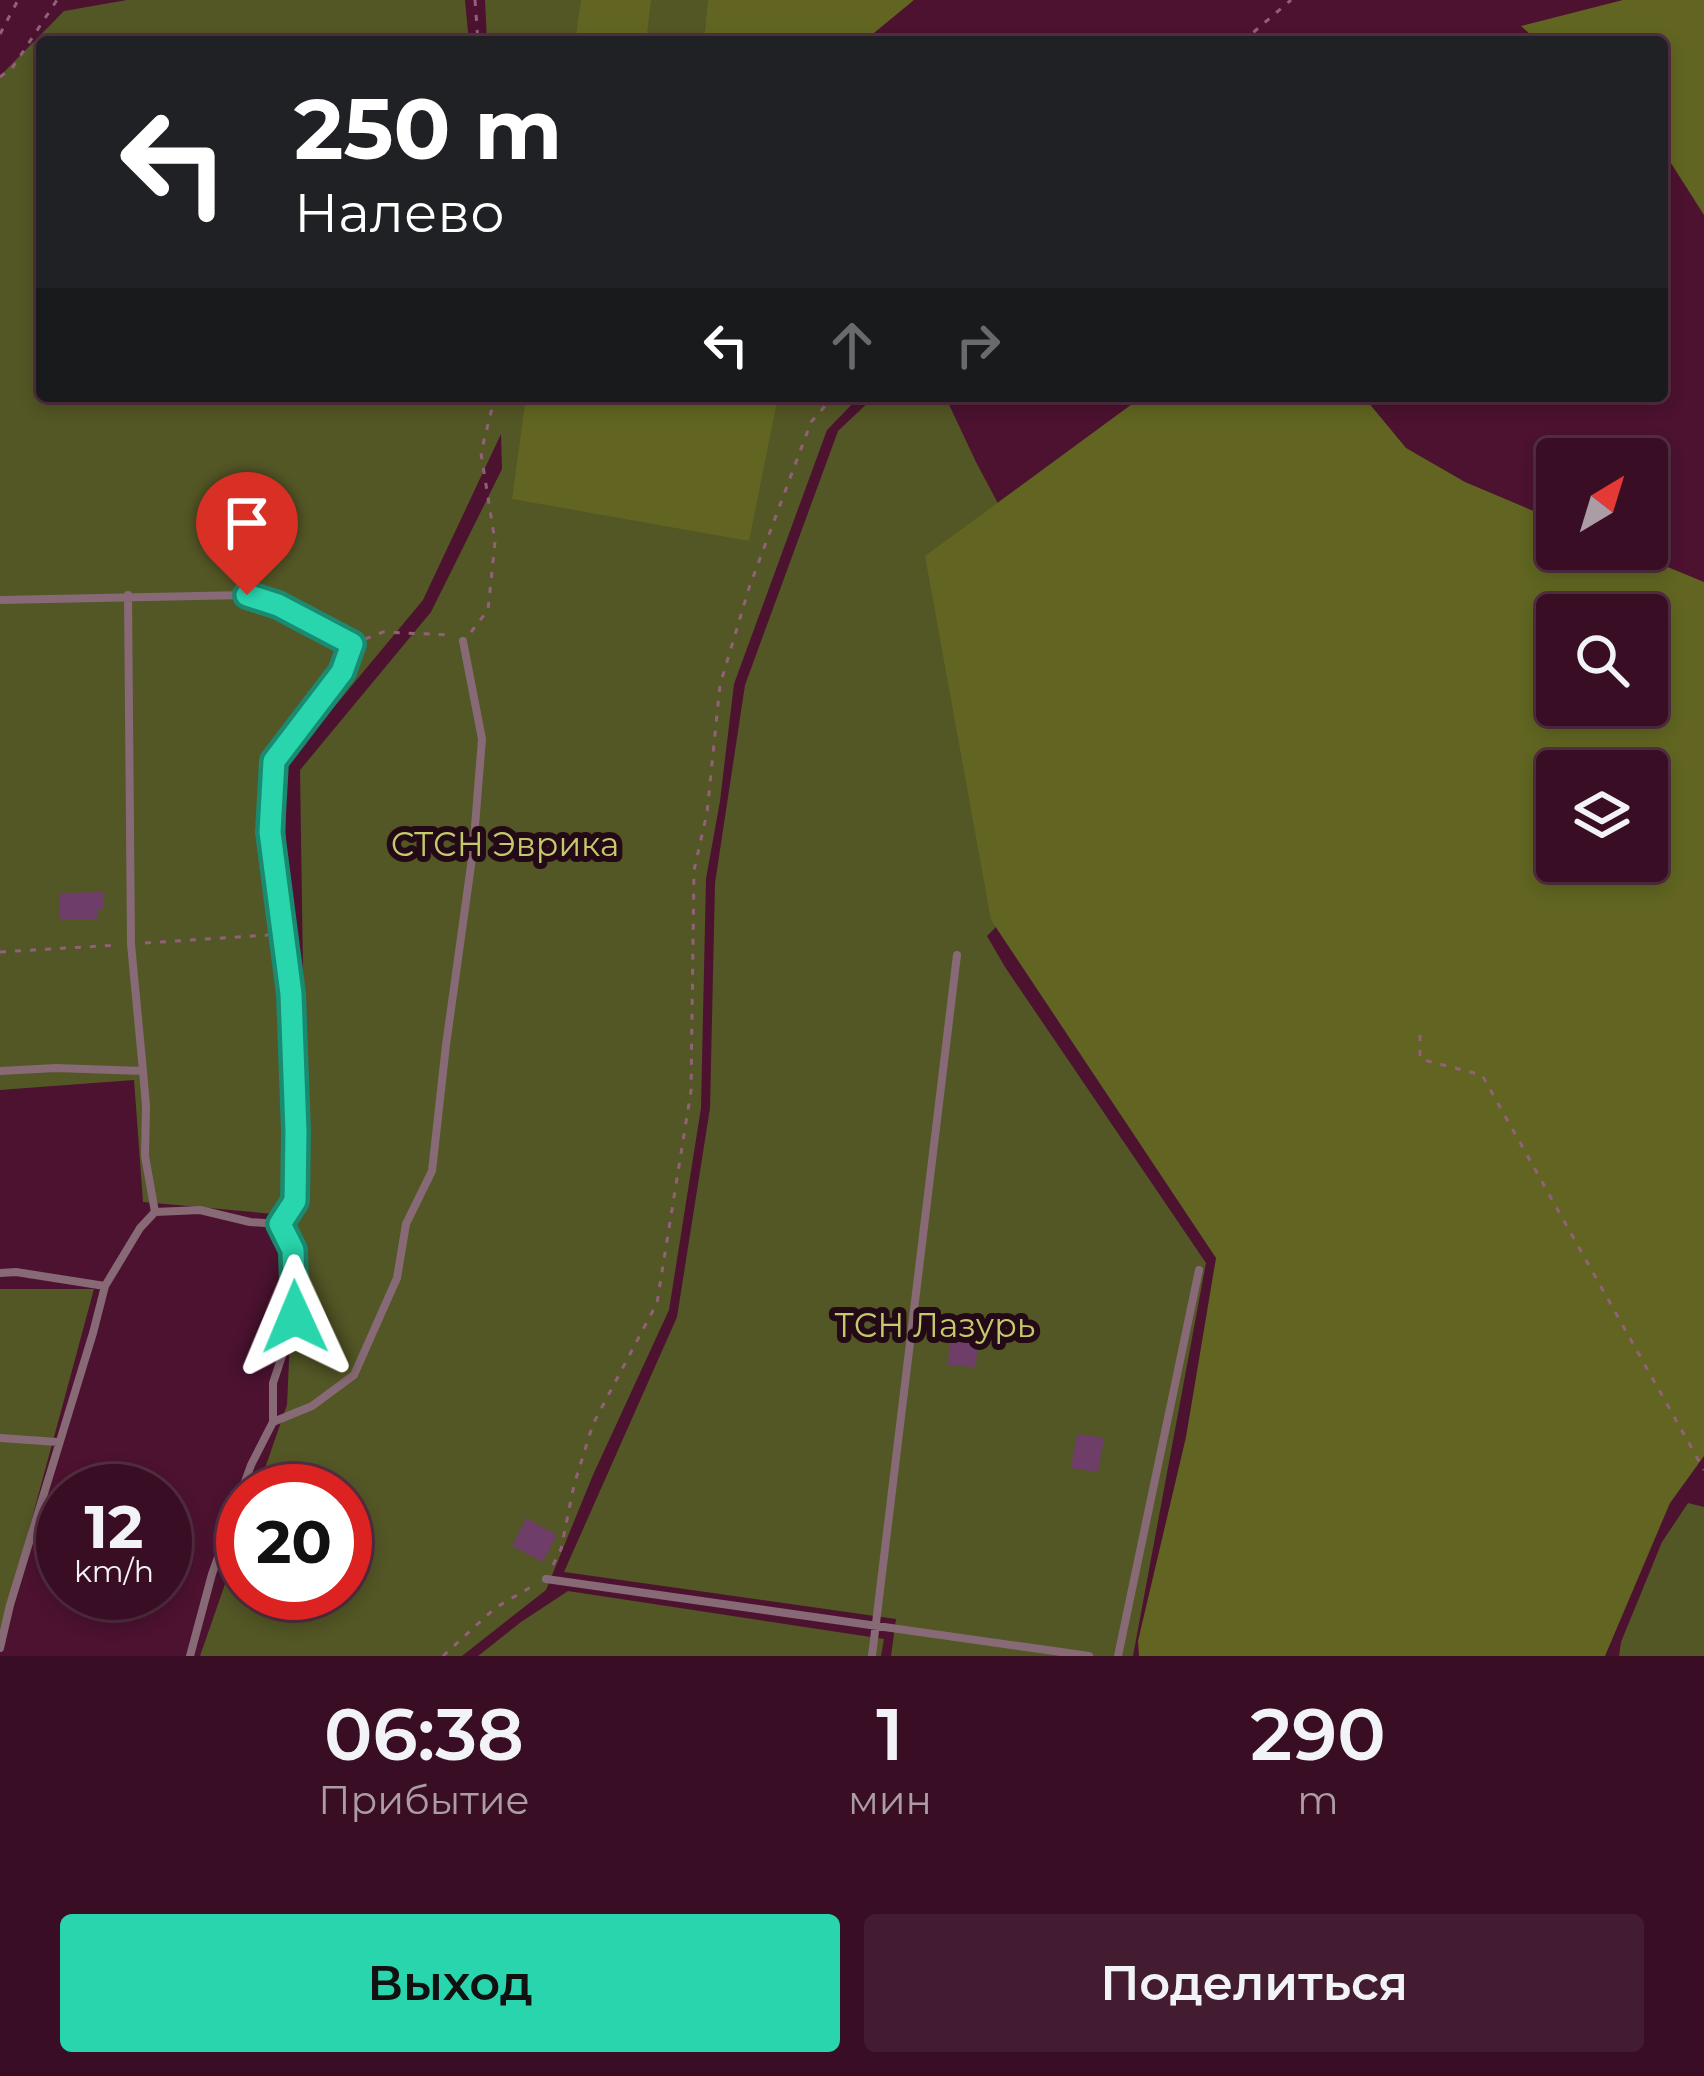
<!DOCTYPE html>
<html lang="ru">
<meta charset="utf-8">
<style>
:root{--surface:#390e24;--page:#441c31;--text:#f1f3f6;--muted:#ab9ca6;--line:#532e41;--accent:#28d5ad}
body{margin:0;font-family:Montserrat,sans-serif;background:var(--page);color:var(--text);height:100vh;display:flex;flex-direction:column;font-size:45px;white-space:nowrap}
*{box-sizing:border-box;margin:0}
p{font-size:39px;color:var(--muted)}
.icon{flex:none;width:66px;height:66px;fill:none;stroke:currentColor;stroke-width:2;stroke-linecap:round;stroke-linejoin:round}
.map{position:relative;height:1656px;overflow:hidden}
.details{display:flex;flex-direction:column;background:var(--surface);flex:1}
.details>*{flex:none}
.top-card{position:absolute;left:36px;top:36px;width:1632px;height:366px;border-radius:12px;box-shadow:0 6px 18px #0003,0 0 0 3px var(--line);background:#202124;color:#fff;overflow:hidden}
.needle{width:78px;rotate:38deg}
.controls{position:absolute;left:1536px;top:438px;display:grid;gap:24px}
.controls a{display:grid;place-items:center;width:132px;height:132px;border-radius:12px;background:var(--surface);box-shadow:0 6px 18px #0003,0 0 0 3px var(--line);font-size:60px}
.speed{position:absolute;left:36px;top:1464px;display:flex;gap:24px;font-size:60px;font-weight:700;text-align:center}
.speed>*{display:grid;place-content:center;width:156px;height:156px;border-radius:50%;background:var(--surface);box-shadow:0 6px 18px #0003,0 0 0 3px var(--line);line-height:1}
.speed small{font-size:30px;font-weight:400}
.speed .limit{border:18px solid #d22;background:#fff;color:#111}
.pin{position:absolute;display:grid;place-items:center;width:102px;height:102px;color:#fff;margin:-123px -51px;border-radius:50% 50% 50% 0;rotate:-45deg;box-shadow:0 0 12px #0007}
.pin .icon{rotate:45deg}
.me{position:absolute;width:132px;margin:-66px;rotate:359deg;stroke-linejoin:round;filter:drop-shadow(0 0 9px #0008)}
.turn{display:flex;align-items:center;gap:42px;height:252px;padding:0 60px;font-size:54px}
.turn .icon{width:156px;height:156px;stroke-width:2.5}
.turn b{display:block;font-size:84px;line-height:102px}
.lanes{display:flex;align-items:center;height:114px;padding:0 60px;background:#0003;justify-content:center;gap:60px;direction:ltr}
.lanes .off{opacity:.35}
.eta{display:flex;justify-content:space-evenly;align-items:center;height:204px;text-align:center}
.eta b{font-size:72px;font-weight:600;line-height:84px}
.cta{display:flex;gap:24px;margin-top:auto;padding:24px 60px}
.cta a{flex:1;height:138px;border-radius:12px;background:var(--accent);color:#111;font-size:48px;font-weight:600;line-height:138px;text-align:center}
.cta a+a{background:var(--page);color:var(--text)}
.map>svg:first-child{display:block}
</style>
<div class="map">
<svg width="1704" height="1656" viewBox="0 0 1704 1656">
<rect width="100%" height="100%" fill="#4c1230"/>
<!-- green -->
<path fill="#535625" d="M127 0H465L469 42H42V396H860L827 430 734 684 720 801 706 879 701 1108 669 1310 593 1475 546 1590 462 1656H200L243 1532V1593H345V1491H257L287 1405 295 1226 306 1171 300 770 431 612 502 469 501 434 423 600 286 765 284 1201 274 1214 143 1202 134 1080 0 1090V76L64 11Z
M485 0H800L817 42H487Z
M875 396H945L976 462 1144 778 987 936 1005 967 1206 1263 1133 1656H891L896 1619 564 1572 677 1317 710 1108 715 883 745 685 838 431Z
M0 1289H94L0 1637Z
M1688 1503 1704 1507V1656H1619L1621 1642 1662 1542Z
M568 1591 884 1639 881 1656H478L521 1622Z"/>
<!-- forest -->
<path fill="#616521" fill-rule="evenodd" d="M581 0H651L646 42H575Z
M708 0H914L863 42H704Z
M1623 0H1704V215L1662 149V42H1539L1521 26Z
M526 396H778L749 541 512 499Z
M1143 396H1363L1406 448 1465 482 1557 521V549H1624L1704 582V1456L1670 1503 1605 1656H1139L1138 1641 1186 1437 1216 1258 991 920 925 556ZM1647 615V705H1557V615ZM1647 771V861H1557V771Z"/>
<!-- building -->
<path fill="#6f3e68" d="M104 892V910H97L98 919 60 920V893Z
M950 1331 978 1333 976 1367 948 1365Z
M1077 1434 1104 1438 1098 1472 1071 1468Z
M526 1518 557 1535 543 1562 512 1546Z"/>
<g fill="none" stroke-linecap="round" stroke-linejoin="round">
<!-- path -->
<path stroke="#926179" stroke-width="3" stroke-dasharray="6 9" stroke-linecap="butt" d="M475 0 478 42
M0 34 18 0
M1242 42 1291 0
M0 77 13 67 57 0H60
M471 632 488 610 495 542 481 453 495 396
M365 639 383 632 449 635
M145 943 268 935
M0 952 118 945
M1420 1035V1059L1482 1075 1704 1470
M553 1565 561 1549 574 1485 593 1424 657 1303 691 1091 694 870 707 813 720 685 749 588 811 422 834 396
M443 1656 495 1608 536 1584"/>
<!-- service -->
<path stroke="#876a75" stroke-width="8" d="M128 595 131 944 143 1071
M0 600 247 595 278 605 352 644 342 672 274 761 270 832 291 994 295 1201 280 1224 250 1222 200 1210 155 1212 140 1228 105 1286 93 1333 10 1605 0 1648
M0 1071 56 1068 143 1071 146 1106 145 1156 155 1212
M0 1273 16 1272 105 1286
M273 1422 312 1406 354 1375 397 1278 406 1224 432 1171 446 1045 473 851 482 739 463 641
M0 1438 58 1442
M546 1579 1089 1656
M190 1656 212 1574 251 1465 273 1422V1383L295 1317 294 1250 280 1224
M872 1656 957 955
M1118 1656 1199 1270"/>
</g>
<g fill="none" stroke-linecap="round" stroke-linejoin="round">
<defs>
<path id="route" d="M247 595 278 605 352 644 342 672 274 761 270 832 291 994 296 1132 295 1201 280 1224 293 1250 295 1317"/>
</defs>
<!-- route casing -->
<use href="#route" stroke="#1a8a70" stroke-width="30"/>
<!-- route -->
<use href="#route" stroke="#28d5ad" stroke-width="21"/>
</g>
<g text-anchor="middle" stroke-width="12" stroke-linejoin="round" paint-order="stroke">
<!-- park labels -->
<g font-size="33" fill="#c4ca6b" stroke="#230a16">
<text x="505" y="856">СТСН Эврика</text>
<text x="935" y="1337">ТСН Лазурь</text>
</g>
</g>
</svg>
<div class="controls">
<a><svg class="needle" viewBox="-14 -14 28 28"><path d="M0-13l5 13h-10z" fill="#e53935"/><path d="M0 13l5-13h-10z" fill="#ab9ca6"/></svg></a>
<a><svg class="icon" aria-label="search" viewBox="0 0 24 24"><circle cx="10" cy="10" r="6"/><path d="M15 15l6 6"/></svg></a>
<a><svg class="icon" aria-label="layers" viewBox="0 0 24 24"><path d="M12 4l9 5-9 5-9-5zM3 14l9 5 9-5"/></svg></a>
</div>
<div class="speed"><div>12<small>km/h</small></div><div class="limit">20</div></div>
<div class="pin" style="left:247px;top:595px;background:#d93025"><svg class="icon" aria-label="arrive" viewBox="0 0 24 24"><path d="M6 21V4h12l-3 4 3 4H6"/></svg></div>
<svg class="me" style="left:295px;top:1317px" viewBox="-20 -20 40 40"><path d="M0-17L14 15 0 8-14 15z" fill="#28d5ad" stroke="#fff" stroke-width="4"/></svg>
<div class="top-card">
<div class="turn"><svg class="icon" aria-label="left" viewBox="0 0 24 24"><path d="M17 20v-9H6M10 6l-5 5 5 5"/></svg><div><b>250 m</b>Налево</div></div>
<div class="lanes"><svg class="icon" aria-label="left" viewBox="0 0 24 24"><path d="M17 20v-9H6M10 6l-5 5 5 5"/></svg><svg class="icon off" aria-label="ahead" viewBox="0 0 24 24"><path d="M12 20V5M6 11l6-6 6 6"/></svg><svg class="icon off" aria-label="right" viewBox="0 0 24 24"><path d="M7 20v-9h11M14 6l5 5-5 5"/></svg></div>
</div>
</div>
<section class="details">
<div class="eta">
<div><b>06:38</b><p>Прибытие</p></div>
<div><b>1</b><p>мин</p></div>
<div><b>290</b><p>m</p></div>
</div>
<div class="cta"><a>Выход</a><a>Поделиться</a></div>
</section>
